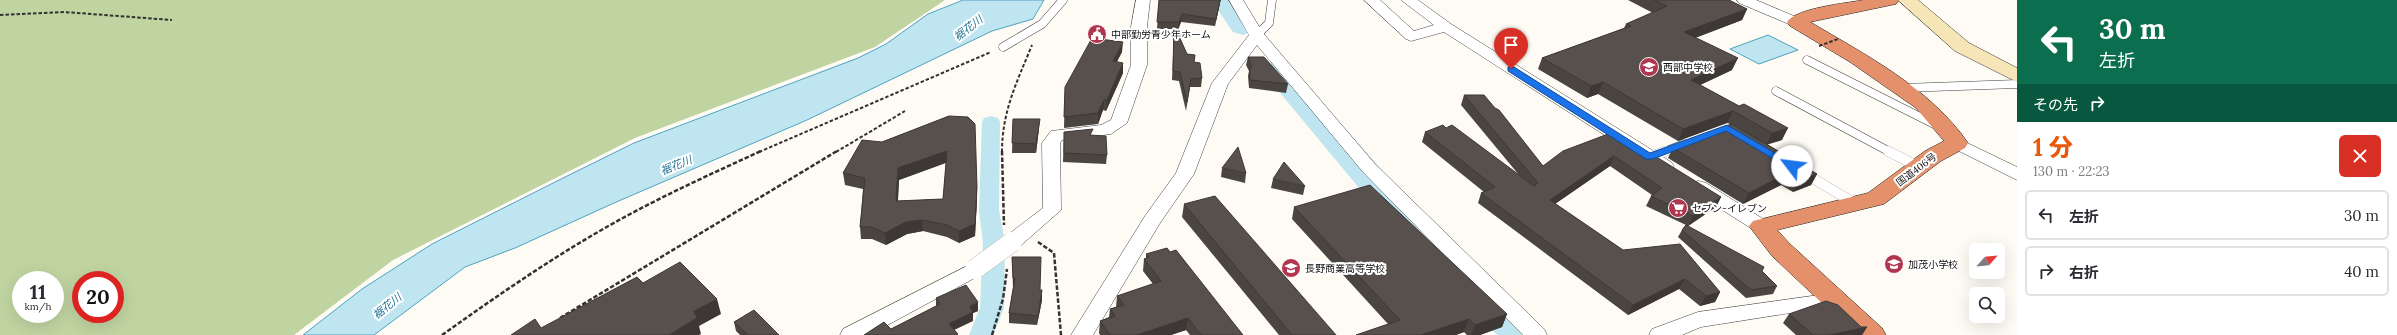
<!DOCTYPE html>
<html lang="ja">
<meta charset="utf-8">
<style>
:root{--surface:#fff;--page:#f7f7f7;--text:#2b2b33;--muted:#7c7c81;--line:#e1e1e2;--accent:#ea580c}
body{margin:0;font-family:Lora,"Noto Sans JP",serif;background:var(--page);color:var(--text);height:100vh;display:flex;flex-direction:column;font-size:15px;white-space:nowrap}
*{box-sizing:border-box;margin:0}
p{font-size:13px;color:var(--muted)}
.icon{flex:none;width:22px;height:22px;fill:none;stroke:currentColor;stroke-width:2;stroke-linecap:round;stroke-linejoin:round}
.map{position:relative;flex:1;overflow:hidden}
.details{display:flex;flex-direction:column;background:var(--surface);width:380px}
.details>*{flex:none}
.banner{background:#0b6e4f;color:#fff;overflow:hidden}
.needle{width:26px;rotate:63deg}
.controls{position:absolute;left:1969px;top:243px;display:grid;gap:8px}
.controls a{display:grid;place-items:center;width:36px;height:36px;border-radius:6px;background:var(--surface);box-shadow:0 4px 16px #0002;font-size:20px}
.speed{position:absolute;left:12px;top:271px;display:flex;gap:8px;font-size:20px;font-weight:700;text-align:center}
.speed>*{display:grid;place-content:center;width:52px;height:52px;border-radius:50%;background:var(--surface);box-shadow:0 4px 16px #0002;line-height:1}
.speed small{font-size:10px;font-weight:400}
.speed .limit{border:6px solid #d22;background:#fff;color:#111}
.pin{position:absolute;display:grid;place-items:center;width:34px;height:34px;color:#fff;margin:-41px -17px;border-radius:50% 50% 50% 0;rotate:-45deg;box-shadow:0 0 4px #0007}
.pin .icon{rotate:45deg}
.me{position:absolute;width:44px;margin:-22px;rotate:300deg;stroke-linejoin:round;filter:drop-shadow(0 0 3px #0008)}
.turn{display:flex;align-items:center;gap:14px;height:84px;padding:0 16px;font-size:18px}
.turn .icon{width:52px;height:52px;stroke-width:2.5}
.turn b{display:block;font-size:28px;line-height:34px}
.then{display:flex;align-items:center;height:38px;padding:0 16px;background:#0003;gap:8px;font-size:15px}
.round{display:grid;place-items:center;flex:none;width:42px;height:42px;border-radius:6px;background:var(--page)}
.overview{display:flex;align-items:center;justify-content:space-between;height:68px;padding:0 16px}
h1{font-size:24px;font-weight:800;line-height:30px;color:var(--accent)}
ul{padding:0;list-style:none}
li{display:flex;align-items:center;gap:12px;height:50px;margin:0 8px 6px;padding:0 8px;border:2px solid var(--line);border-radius:6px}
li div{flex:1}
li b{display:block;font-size:15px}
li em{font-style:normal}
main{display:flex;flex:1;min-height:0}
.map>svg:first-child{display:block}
</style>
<main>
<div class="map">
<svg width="2017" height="335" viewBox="0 0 2017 335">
<rect width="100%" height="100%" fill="#fefaf4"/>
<!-- forest -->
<path fill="#c0d4a1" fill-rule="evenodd" d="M0 0H945L875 47 635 138 393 260 294 335H0ZM21 280H55V314H21ZM81 280H115V314H81Z"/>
<!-- water -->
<path fill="#bee5f0" stroke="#4da3bf" d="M963 0H1044L1033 19 992 31 807 120 614 203 515 248 465 267 374 335H303L362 289 432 244 563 178 634 143 858 58 886 44 928 14Z
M1768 35 1798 50 1759 64 1730 49Z"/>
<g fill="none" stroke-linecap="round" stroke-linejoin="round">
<!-- canal -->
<path fill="#bee5f0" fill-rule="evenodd" d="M991 116 998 118 1000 122 999 210 1005 243 1004 308 993 335H969L980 308 983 243 979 210 982 122 984 118Z"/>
<!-- river -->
<path fill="#bee5f0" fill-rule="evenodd" d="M1211 0H1239L1257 26 1253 32 1243 35 1233 32Z
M1277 61 1288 64 1405 196 1535 324 1541 335H1497L1379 212 1266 76 1262 70 1266 64Z"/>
<defs>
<path id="lane-far1" d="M1257 35 1269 23 1272 0
M1003 47 1042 24 1063 0
M1807 60 1936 125
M1903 88 2017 84
M1776 91 1890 152
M1664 152 1684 144"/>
<path id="lane" d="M1888 151 1919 167
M1650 157 1666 151
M1804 173 1856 204"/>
<path id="street" d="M1136 0H1150L1147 27V65L1127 123 1111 134 1062 140 1060 143 1061 210 1019 247 1012 249 1005 247 1002 242 1005 237 1043 208 1042 143 1051 131 1101 125 1111 120 1131 65V27Z
M1229 0H1243L1263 33 1375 164 1544 329 1547 335H1523L1363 172 1257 45 1228 84 1194 174 1160 223 1093 335H1071L1145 216 1176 173 1212 83 1249 35Z
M1364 0H1380L1414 31 1434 25 1401 0H1418L1451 24 1671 162 1674 166 1671 170H1659L1444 32 1411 41 1406 39Z
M1737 0H1756L1801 19 1803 22 1801 25H1791L1739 3Z
M1957 138 2017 167V180L1951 147 1948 143 1951 139Z
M1699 181 1706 183 1768 222 1771 226 1768 230 1761 232 1754 230 1692 191 1690 187 1692 183Z
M975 262 982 264 985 269 982 274 869 335H840L843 329Z
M1834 293 1841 295 1844 300 1841 305 1701 327 1682 335H1649L1652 329 1698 312Z"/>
<path id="secondary" d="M1898 0H1918L1969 43 2017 68V82L1955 51Z"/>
<path id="highway" d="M1864 0H1899L1896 4 1810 22C1866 55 1930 88 1968 143L1965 148 1941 161 1884 204 1777 230 1790 244 1882 328 1886 335H1856L1772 256 1749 226 1753 221 1868 193 1925 151 1944 141 1916 108 1850 62 1790 26 1787 22C1796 8 1847 3 1864 0Z"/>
</defs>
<!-- lane-far1 casing -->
<use href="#lane-far1" stroke="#434343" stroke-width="9"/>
<!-- lane casing -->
<use href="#lane" stroke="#434343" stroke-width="10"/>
<!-- street casing -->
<use href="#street" stroke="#434343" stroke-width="1"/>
<!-- secondary casing -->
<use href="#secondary" stroke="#323232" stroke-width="1"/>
<!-- highway casing -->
<use href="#highway" stroke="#212121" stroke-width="1"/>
<!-- path-far1 -->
<path stroke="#323232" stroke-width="2" stroke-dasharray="3.5 2" stroke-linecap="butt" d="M0 15 64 12 172 20
M759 152 991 52
M836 152 905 111
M1002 152C1002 111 1017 82 1032 45"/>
<!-- path -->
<path stroke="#323232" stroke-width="2.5" stroke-dasharray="4.5 2" stroke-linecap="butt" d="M1002 151 1004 225
M1038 242 1054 253 1061 335
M560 318 837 151
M442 335C497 296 553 257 612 224 660 197 711 174 761 151
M992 335 1003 299 1007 269"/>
<!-- lane-far1 -->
<use href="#lane-far1" stroke="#fff" stroke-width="8"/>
<!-- lane -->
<use href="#lane" stroke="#fff" stroke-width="10"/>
<!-- street -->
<use href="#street" fill="#fff" fill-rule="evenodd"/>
<!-- secondary -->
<use href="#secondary" fill="#f6e5b6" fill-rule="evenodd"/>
<!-- highway -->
<use href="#highway" fill="#e4906b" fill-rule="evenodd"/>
<defs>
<path id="street-bridge" d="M975 269 1012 242"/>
</defs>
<!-- street-bridge casing -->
<use href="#street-bridge" stroke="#434343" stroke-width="20" stroke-linecap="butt"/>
<!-- path-bridge -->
<path stroke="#323232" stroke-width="2" stroke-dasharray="3.5 2" stroke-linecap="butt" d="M1819 46 1838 39"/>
<!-- street-bridge -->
<use href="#street-bridge" stroke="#fff" stroke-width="20"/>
</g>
<!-- wall -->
<path fill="#4b4542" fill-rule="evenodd" d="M1159 0 1220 3 1215 26 1181 22 1178 30H1176L1187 54 1195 55 1194 62 1202 78 1201 87H1190L1186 111 1179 81 1172 80 1174 29H1157Z
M1628 0H1729L1747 9 1742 20 1695 38 1732 70 1700 85 1739 106 1782 140 1767 144 1817 174 1811 185 1793 192 1781 185 1743 204 1668 158 1673 148 1730 124 1727 123 1678 141 1598 94 1587 98 1538 69 1542 58 1624 28 1626 24 1653 13Z
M1122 52 1117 61 1123 73 1106 111 1103 110 1098 124 1064 128 1065 87Z
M1248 57 1288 84 1286 93 1249 88 1248 76 1249 71 1246 65Z
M1464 95 1543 166 1608 134 1721 197 1716 207 1688 226 1762 271 1777 286 1773 294 1746 298 1678 237 1682 230 1686 225 1646 206 1651 196 1652 195 1610 166 1555 204 1623 250 1720 292 1715 302 1700 306 1679 289 1628 315 1478 203 1481 193 1484 192 1422 142 1425 132 1519 175 1461 105Z
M949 116 977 199 975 236 959 243 947 237 923 231 907 234 886 245 872 239H861L860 227 863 189 845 185 843 173 882 142ZM946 163 943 199 898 201 899 180Z
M1013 119 1039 128 1036 153H1012Z
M1064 132 1092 135 1107 155 1106 164 1063 162Z
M1222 168 1246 173 1245 183 1221 177Z
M1273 179 1305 186 1303 195 1271 188Z
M1184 204 1336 335H1279L1182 217Z
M1294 207 1507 314 1502 327 1480 335H1467L1464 332 1456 335H1356L1388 324 1292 219Z
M1146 254 1243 335H1190L1186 330 1171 335H1100L1099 333 1100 321 1109 317 1110 309 1116 307 1117 296 1153 284 1143 271 1144 259 1146 258Z
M1012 257 1040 290H1042V300L1037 325 1009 323V313L1013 288Z
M936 298 978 311 973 313V321L864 335 891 329 936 306Z
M1789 314 1861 327H1867L1862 335H1796L1783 323Z
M734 322 779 335H740L736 331Z"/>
<!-- shaded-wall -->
<path fill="#3d3836" d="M1220 0H1221L1220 3 1215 26 1216 19Z
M1747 9 1742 20 1679 44 1684 32Z
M1182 14 1181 22 1178 30 1179 22Z
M1123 42 1122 52 1112 71 1113 61Z
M1738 58 1732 70 1685 92 1691 80Z
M1123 63V73L1106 111 1107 100Z
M1603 82 1598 94 1587 98 1591 86Z
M1104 100 1103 110 1098 124V113Z
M1733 111 1727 123 1678 141 1683 129Z
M1040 119 1039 128 1036 153V144Z
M1788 128 1782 140 1766 145 1772 133Z
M947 151V162L899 180 897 212 896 201 898 168Z
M1614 156 1610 166 1546 210 1550 200Z
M1786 174 1781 185 1743 204 1749 193Z
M1817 174 1811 185 1793 192 1799 182Z
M977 187V199L975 236 959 243V231Z
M1721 197 1716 207 1688 226 1693 216Z
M922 220 923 231 907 234 886 245 885 233 906 222Z
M1013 278H1015L1013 288Z
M1685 279 1679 289 1628 315 1633 305Z
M1042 290V300L1037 325 1038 316Z
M1720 292 1715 302 1700 306 1706 296Z
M717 299 721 314 699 326 701 334 699 335H669L694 311Z
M978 302V311L973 313V321L950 332 949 324 970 306Z
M1507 314 1502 327 1480 335H1471L1475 325Z
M1188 318 1186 330 1171 335H1137Z
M1469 319 1464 332 1456 335H1421Z
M1867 327 1862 335H1830Z"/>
<!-- building -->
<path fill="#57504d" stroke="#3d3836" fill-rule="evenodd" d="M1159 0H1220L1216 19 1182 14 1179 22H1157Z
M1654 0H1729L1747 9 1684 32 1738 58 1691 80 1739 106 1744 104 1788 128 1772 133 1733 111 1683 129 1603 82 1591 86 1542 58 1631 26 1626 24 1667 6Z
M1174 25 1187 54 1195 55 1194 62 1200 63 1202 78 1191 79 1187 102 1180 72 1173 71Z
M1092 38 1123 42 1113 61 1123 63 1107 100H1104L1098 113 1064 117 1065 87Z
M1248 57H1264L1288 84 1250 80V67H1252Z
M1464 95H1484L1495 108 1499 110 1543 166 1563 151 1608 134 1651 157 1655 156 1721 197 1693 216 1651 196 1662 188 1614 156 1550 200 1623 250 1680 244 1720 292 1706 296 1685 279 1633 305 1481 193 1495 187 1425 132 1443 125 1446 128 1452 125 1534 186 1538 183Z
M949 116 968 117 975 124 977 187 975 224 959 231 947 225 922 220 906 222 885 233 871 227H860L865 178 843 173 862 140 882 142ZM947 151 943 199 896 201 898 168Z
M1013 119H1040L1036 144 1012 143Z
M1732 124 1817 174 1799 182 1786 174 1749 193 1673 148Z
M1093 129 1090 135 1106 136 1107 155 1064 153V132Z
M1238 147 1246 173 1222 168Z
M1284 162 1305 186 1273 179Z
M1370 185 1507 314 1475 325 1469 319 1421 335H1356L1400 320 1294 207Z
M1215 196 1336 335H1292L1184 204Z
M1686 225 1764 267 1762 271 1777 286 1751 290 1682 230Z
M1167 248 1170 252 1176 250 1243 335H1201L1188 318 1137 335H1110L1100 321 1115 316 1110 309 1124 305 1117 296 1161 281 1144 259 1149 257 1146 254Z
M1012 257H1041L1040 290H1042L1038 316 1009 313 1015 278H1013Z
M680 262 717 299 694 311 697 318 669 335H511L535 319 541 328 637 277 643 283Z
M966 285 978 302 970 306 973 312 949 324 958 334 956 335H864L884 322 891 329 940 304 936 298Z
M1826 301 1838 305 1861 327H1867L1830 335H1813L1789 314Z
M754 310 779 335H748L734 322Z"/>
<!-- route -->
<path fill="#1a73e8" stroke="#114b97" d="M1508 67H1514L1650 153 1727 125 1797 166 1789 168 1726 131 1653 159H1646L1508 71Z"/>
<!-- icons -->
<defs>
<symbol id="civic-disc" viewBox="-11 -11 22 22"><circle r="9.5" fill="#b1364f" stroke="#fff"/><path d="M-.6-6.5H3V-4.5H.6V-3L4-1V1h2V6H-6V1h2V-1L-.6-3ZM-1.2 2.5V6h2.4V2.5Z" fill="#fff"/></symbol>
<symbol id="school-disc" viewBox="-11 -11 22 22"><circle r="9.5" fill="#b1364f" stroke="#fff"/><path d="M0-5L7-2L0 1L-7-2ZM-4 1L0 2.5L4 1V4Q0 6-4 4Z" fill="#fff"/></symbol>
<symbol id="supermarket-disc" viewBox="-11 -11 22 22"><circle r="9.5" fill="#b1364f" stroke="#fff"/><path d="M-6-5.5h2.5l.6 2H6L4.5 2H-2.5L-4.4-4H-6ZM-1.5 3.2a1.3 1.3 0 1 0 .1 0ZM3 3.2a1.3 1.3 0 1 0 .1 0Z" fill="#fff"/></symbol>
</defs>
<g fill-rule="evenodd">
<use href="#civic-disc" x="1086" y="23" width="22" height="22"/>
<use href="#school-disc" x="1638" y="56" width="22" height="22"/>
<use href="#supermarket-disc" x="1667" y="197" width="22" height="22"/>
<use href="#school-disc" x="1883" y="253" width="22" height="22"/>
<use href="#school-disc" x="1280" y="257" width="22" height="22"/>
</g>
<g text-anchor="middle" stroke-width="4" stroke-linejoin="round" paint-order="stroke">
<!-- poi labels -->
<g font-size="10" fill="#101010" stroke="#fff" text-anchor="start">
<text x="1111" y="38">中部勤労青少年ホーム</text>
<text x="1663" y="71">西部中学校</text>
<text x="1692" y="212">セブン-イレブン</text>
<text x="1908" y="268">加茂小学校</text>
<text x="1305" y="272">長野商業高等学校</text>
</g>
<!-- street labels -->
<g font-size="10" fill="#101010" stroke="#fff">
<text transform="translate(1916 169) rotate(-37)" y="4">国道406号</text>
</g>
<!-- water labels -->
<g font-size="11" font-style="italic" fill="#267595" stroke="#fff">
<text transform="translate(968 28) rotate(-38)" y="4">裾花川</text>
<text transform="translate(676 165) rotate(-22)" y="4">裾花川</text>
<text transform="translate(387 306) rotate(-39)" y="4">裾花川</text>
</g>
</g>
</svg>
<div class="controls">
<a><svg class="needle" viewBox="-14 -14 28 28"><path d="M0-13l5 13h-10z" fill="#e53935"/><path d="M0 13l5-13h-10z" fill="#7c7c81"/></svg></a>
<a><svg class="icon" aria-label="search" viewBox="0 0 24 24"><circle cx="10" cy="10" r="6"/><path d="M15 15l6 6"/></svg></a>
</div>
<div class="speed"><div>11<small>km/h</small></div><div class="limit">20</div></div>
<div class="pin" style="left:1511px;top:69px;background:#d93025"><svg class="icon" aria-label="arrive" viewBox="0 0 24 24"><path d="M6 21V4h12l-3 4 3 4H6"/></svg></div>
<svg class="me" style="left:1792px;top:166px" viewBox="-20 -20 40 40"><circle r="19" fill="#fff"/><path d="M0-13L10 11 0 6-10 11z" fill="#1a73e8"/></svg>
</div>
<section class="details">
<div class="banner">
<div class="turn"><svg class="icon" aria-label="left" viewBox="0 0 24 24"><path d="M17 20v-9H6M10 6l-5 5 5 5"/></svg><div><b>30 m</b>左折</div></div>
<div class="then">その先<svg class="icon" aria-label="right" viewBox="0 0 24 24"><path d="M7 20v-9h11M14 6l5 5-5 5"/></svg></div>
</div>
<div class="overview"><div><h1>1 分</h1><p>130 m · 22:23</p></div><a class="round" style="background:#d93025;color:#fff"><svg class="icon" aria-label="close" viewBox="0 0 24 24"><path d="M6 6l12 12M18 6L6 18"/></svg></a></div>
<ul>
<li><svg class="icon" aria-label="left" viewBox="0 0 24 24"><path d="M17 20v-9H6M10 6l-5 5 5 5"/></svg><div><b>左折</b></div><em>30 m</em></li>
<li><svg class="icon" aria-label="right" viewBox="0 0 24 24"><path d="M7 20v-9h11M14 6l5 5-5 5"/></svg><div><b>右折</b></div><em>40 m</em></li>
</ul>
</section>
</main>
